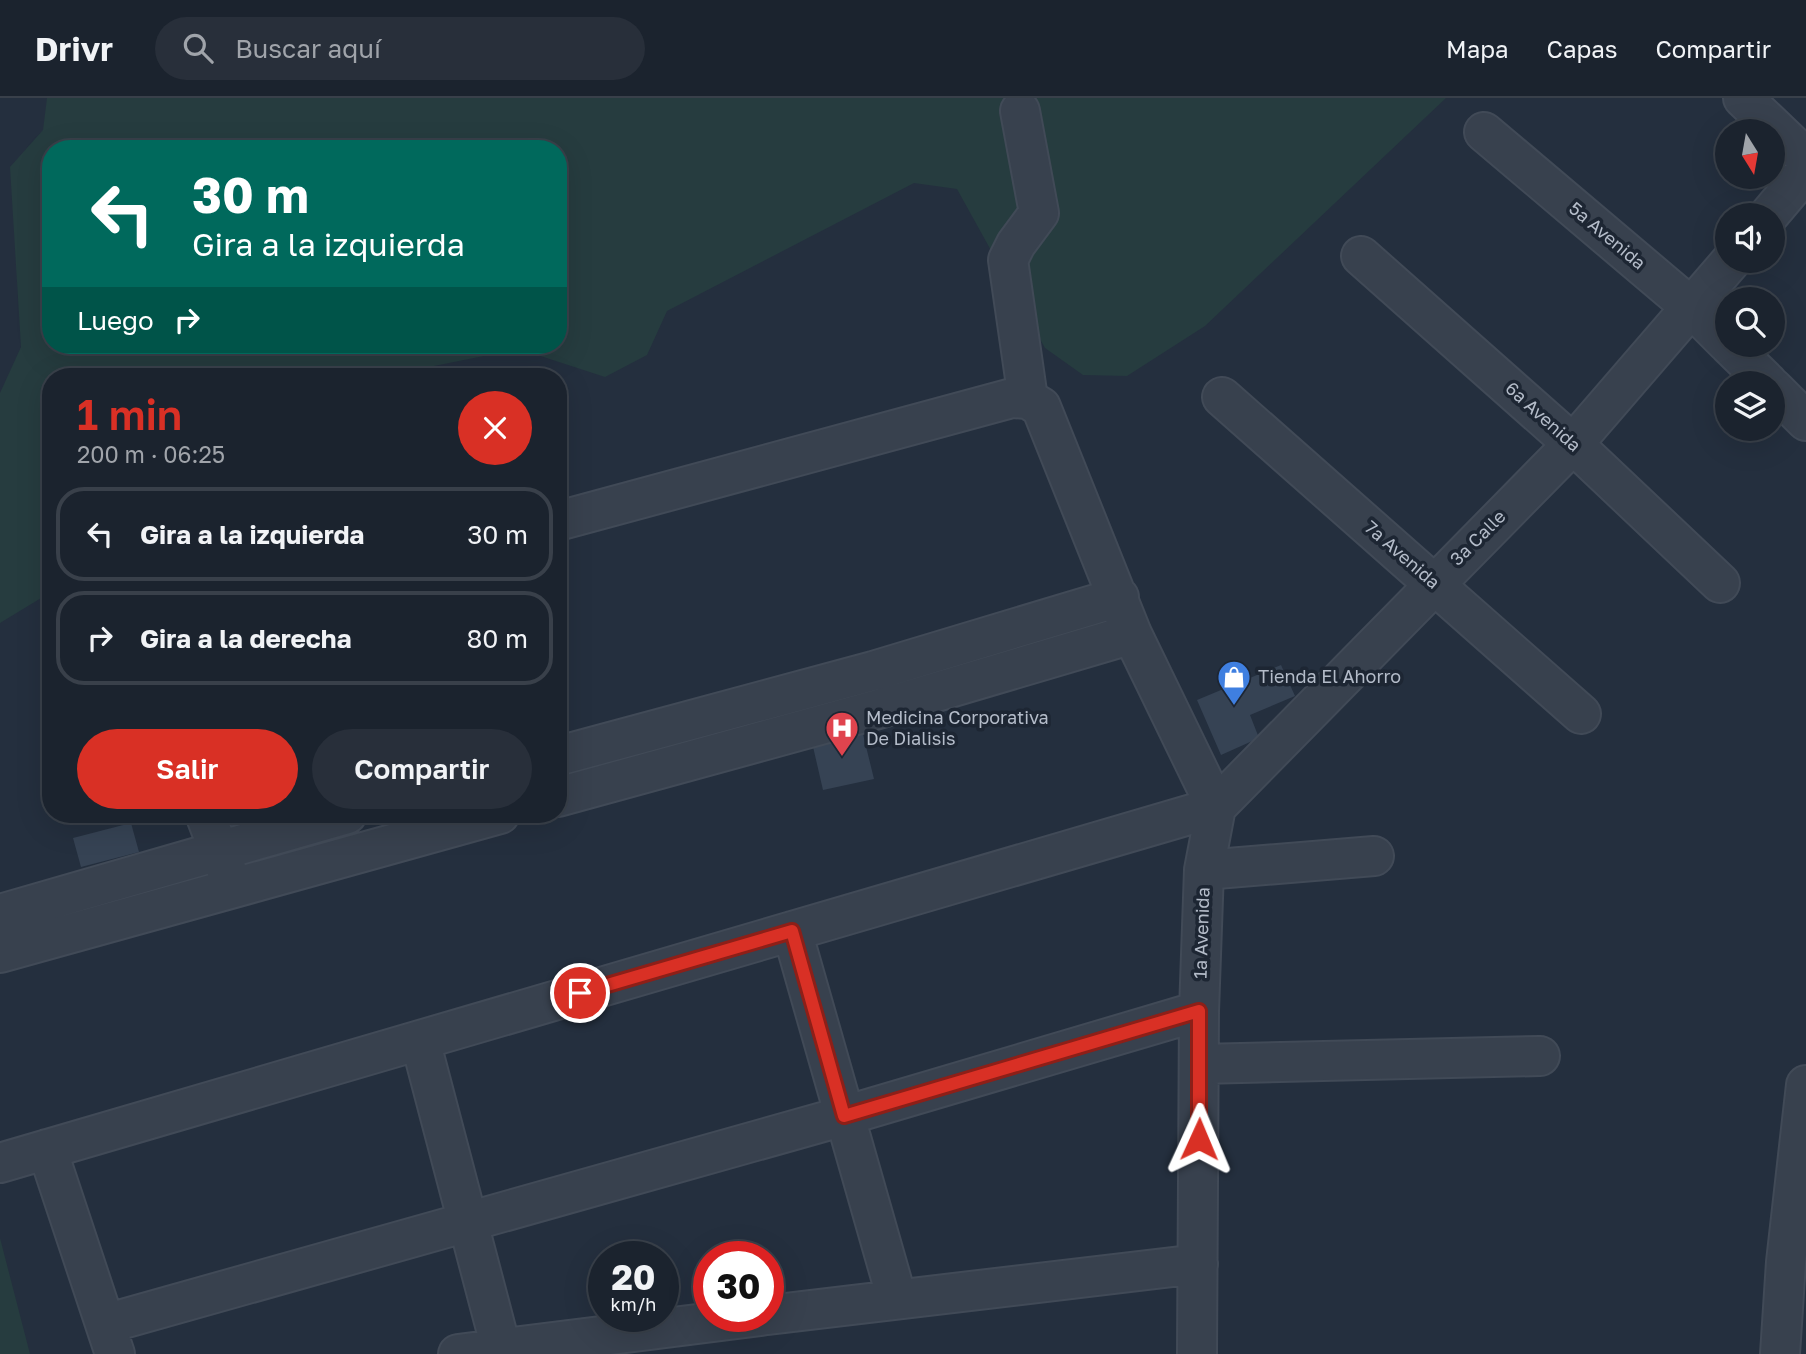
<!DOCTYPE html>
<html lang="es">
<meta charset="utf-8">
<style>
:root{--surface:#1b232e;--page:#282f3a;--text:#f1f3f6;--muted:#a0a4aa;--line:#39404a;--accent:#d93025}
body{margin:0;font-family:"Golos Text",sans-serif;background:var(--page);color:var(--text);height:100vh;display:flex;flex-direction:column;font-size:26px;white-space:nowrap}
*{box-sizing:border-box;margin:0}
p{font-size:23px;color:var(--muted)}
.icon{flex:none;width:38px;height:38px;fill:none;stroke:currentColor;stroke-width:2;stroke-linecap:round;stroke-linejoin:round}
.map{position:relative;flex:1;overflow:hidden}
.drawer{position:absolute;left:42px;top:270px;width:525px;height:455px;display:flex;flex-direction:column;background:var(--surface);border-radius:28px;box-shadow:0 7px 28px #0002,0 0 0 2px var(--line)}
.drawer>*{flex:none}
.banner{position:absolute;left:42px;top:42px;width:525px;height:214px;border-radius:28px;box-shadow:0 7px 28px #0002,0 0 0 2px var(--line);background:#00695c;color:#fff;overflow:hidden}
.needle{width:46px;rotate:169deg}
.tools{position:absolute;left:1715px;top:21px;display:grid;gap:14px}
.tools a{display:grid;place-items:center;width:70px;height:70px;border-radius:50%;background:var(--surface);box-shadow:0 7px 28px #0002,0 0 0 2px var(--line);font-size:35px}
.speed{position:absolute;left:588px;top:1143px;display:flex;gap:14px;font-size:35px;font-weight:700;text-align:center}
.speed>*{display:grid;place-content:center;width:91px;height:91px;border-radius:50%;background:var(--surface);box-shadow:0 7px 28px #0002,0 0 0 2px var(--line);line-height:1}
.speed small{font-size:18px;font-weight:400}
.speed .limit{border:10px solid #d22;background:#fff;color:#111}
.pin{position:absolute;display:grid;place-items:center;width:60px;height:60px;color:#fff;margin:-30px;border:4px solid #fff;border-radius:50%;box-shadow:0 2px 7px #0007}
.me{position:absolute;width:77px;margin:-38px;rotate:1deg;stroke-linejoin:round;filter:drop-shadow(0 0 5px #0008)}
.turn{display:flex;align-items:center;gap:24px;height:147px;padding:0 35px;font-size:32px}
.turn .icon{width:91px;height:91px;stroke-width:2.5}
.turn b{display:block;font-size:49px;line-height:60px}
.then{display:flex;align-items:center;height:66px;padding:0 35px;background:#0003;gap:14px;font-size:26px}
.round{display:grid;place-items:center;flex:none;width:74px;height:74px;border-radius:37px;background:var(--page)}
.head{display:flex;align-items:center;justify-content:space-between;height:119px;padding:0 35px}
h1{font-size:42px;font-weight:600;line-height:52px;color:var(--accent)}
.button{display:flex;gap:14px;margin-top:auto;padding:14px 35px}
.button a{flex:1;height:80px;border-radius:42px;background:var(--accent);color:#fff;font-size:28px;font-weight:600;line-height:80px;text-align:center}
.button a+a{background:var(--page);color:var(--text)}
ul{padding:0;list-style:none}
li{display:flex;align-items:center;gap:21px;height:94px;margin:0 14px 10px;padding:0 21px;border:4px solid var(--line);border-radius:28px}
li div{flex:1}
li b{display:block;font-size:26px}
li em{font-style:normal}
header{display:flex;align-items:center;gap:42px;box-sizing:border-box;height:98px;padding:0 35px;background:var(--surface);border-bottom:2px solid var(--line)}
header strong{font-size:33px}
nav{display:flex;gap:38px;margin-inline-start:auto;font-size:24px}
.search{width:490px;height:63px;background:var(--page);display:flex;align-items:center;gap:18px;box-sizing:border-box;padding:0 24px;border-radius:38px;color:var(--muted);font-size:26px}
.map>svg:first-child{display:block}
</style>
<header>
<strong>Drivr</strong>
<div class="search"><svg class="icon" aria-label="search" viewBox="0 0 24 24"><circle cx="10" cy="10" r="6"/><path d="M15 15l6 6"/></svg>Buscar aquí</div>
<nav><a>Mapa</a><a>Capas</a><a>Compartir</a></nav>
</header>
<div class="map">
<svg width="1806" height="1256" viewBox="0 0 1806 1256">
<rect width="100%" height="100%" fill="#242f3e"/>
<!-- green -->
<path fill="#263c3f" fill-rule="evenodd" d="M47 0H1446L1205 228 1127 278 1083 277 1045 250 957 91 914 85 667 213 647 257 605 279 519 251 429 269 423 278H51V494L0 525V295L21 249 10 69 43 32ZM51 51H558V247H51Z
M0 1140 30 1256H0Z"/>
<!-- building -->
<path fill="#364354" d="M1281 567 1295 598 1250 617 1259 640 1221 657 1197 602Z
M861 628 874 681 823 692 811 640Z
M131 725 139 754 81 769 73 740Z"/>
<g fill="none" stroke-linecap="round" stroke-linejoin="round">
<defs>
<path id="minor" d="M1743 0 1806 60
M1020 13 1039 115 1016 146 1008 162 1028 301
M1484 34 1692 210 1727 245
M1769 117 1806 73
M1361 158 1573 346 1720 485
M1729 247 1768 285
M1773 290 1806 323
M1222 299 1581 616
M558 423 1012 300 1028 301 1041 309 1132 536 1216 709
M558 658 873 573 1119 499
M558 699 882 610 1132 536
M205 716 228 776
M1204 772 1374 758
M0 816 347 716
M792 833 897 1201
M0 855 500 716
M420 942 501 1250
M1200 966 1540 958
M47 1051 115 1256
M0 1065 1216 709 1573 346 1731 163
M768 1217 1198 1166
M105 1226 844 1018 1199 913
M458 1256 761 1218
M1197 1256 1199 913 1204 772 1216 709
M1780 1256 1786 1164 1806 987"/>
</defs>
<!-- minor casing -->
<use href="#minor" stroke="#414a57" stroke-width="42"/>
<!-- minor -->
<use href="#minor" stroke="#38414e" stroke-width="38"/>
</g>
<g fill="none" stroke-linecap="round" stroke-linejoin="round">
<defs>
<path id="route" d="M580 895 792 833 844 1018 1199 913V1041"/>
</defs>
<!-- route casing -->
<use href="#route" stroke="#8d1f18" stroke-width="18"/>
<!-- route -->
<use href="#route" stroke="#d93025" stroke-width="12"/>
</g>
<!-- icons -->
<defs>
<symbol id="shop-pin" viewBox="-11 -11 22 30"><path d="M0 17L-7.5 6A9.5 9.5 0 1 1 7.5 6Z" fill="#3f7fe0" stroke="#1d2633"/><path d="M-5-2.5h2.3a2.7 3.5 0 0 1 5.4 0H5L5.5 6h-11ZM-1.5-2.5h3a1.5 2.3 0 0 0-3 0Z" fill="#fff"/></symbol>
<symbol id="hospital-pin" viewBox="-11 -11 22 30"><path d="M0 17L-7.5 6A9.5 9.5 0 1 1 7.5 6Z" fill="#e0444e" stroke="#1d2633"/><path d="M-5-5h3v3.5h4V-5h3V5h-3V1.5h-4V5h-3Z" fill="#fff"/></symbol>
</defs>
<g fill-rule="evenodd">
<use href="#shop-pin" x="1215" y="560" width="38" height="52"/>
<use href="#hospital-pin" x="823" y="611" width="38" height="52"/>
</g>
<g text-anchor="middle" stroke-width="7" stroke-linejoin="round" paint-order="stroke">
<!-- street labels -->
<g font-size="18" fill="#b4bcc9" stroke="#1d2633">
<text transform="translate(1607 138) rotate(40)" y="6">5a Avenida</text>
<text transform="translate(1543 319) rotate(42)" y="6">6a Avenida</text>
<text transform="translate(1478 440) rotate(-45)" y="6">3a Calle</text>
<text transform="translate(1402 457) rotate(41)" y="6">7a Avenida</text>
<text transform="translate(1202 835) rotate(-88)" y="6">1a Avenida</text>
</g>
<!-- poi labels -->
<g font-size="18" fill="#b4bcc9" stroke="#1d2633" text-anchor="start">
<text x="1258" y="585">Tienda El Ahorro</text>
<text x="866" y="626">Medicina Corporativa<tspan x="866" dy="21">De Dialisis</tspan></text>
</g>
</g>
</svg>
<div class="tools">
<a><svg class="needle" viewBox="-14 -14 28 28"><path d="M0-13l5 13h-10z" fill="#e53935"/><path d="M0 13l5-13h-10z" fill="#a0a4aa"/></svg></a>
<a><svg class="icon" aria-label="sound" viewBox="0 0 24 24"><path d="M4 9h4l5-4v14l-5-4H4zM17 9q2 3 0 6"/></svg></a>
<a><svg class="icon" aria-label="search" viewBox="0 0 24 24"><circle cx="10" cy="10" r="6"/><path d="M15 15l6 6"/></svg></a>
<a><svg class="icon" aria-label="layers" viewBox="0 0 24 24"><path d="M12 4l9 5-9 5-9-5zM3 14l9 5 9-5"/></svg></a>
</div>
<div class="speed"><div>20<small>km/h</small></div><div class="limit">30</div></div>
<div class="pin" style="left:580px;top:895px;background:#d93025"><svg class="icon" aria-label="arrive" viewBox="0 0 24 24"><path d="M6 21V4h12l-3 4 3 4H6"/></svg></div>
<svg class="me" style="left:1199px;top:1041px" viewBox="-20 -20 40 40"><path d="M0-17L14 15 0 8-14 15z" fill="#d93025" stroke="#fff" stroke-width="4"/></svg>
<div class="banner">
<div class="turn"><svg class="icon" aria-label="left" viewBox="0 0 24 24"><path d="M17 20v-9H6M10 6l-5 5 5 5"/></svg><div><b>30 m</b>Gira a la izquierda</div></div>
<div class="then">Luego<svg class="icon" aria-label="right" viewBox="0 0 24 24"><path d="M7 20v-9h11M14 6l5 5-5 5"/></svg></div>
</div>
<section class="drawer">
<div class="head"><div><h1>1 min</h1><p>200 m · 06:25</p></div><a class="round" style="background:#d93025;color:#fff"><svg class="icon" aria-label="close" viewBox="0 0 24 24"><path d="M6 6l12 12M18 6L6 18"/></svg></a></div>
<ul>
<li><svg class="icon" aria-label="left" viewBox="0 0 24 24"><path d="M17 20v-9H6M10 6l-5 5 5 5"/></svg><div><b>Gira a la izquierda</b></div><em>30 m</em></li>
<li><svg class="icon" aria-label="right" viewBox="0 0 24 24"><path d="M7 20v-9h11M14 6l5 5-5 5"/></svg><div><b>Gira a la derecha</b></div><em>80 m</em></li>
</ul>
<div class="button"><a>Salir</a><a>Compartir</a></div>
</section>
</div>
